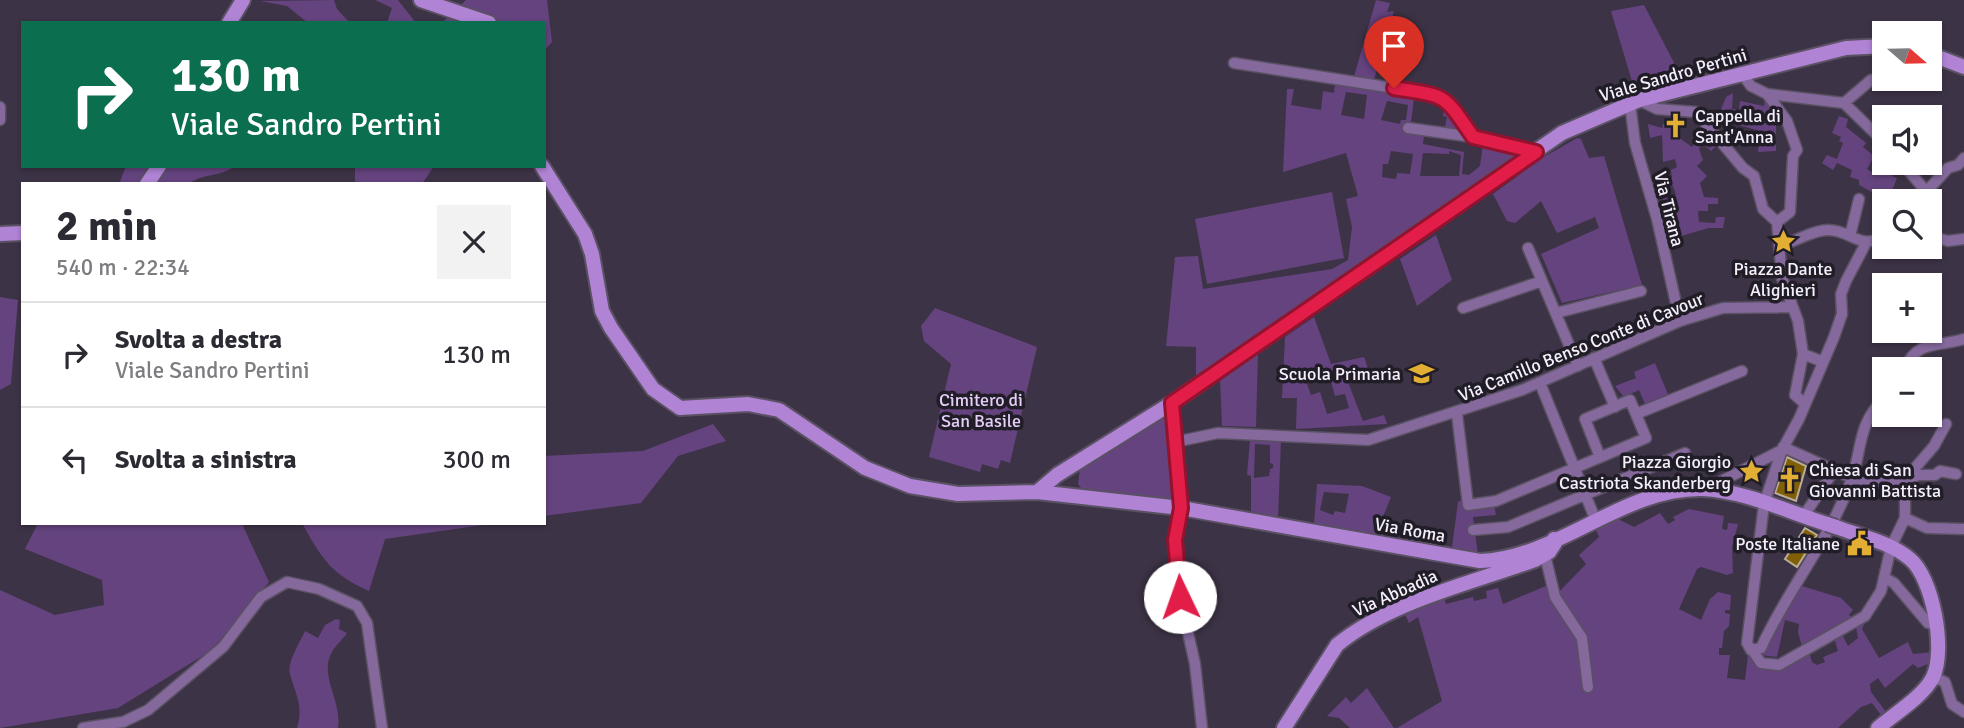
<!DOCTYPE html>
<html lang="it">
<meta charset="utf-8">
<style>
:root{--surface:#fff;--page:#f2f2f3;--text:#2b2b33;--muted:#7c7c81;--line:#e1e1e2}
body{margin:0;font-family:Signika,sans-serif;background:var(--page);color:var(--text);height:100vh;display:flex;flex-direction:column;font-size:26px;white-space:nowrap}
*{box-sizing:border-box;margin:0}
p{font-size:23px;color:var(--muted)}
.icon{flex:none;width:38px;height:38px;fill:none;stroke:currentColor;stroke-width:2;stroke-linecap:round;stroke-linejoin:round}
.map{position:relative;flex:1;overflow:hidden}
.sheet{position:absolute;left:21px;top:182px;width:525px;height:343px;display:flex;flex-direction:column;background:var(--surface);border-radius:0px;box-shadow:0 2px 5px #0004}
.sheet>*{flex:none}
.top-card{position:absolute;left:21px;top:21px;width:525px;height:147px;border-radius:0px;box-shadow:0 2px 5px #0004;background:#0b6e4f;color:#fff;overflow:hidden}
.needle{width:46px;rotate:110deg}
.tools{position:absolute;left:1872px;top:21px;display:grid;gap:14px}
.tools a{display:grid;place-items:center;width:70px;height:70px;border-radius:0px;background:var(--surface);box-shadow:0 2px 5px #0004;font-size:35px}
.pin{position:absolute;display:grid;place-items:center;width:60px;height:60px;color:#fff;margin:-72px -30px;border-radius:50% 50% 50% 0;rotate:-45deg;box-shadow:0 0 7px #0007}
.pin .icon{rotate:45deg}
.me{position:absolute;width:77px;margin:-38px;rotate:357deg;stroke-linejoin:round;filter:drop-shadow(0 0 5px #0008)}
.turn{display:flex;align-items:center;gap:24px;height:147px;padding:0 35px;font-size:32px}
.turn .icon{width:91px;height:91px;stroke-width:2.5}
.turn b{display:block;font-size:49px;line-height:60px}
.round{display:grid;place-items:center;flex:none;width:74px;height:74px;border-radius:0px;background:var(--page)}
.summary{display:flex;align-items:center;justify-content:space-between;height:119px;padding:0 35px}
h1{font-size:42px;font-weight:700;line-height:52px}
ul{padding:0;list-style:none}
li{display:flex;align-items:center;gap:21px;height:105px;padding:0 35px;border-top:2px solid var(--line)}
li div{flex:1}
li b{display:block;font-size:26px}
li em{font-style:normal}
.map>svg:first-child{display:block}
</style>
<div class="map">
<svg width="1964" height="728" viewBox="0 0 1964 728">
<rect width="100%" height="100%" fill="#3d3346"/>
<!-- green -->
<path fill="#64437e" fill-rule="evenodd" d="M334 0 337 9 350 23H308L287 6 260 1Z
M375 0H398L416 23H387L392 8Z
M466 0H547L552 42 544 51V23H442Z
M1376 0 1390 3 1387 12 1394 11 1373 83 1353 80Z
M1644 5 1681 76 1634 88 1611 11Z
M1335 83 1433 98 1451 110 1472 139 1523 151 1196 377V347L1166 346 1175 257 1198 256 1203 289 1332 269 1348 260 1352 227 1346 199 1358 196 1346 153 1283 172 1287 89H1294L1291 105 1321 110 1323 91 1334 93ZM1346 92 1367 95 1364 119 1341 115ZM1414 98 1437 101 1444 108 1443 116 1447 117 1445 127 1411 122ZM1387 101 1408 105 1406 120H1401L1400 124 1381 120ZM1424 135 1483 144 1480 166 1469 175 1462 174 1464 152 1423 144ZM1391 151 1413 154 1410 174 1397 173 1396 179 1382 177 1383 164H1388ZM1449 151 1461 155 1459 176H1420L1423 153 1449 154Z
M1733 93 1732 109 1739 110 1740 101 1764 106 1765 99 1779 118 1776 121V151L1758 152 1760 131 1717 119 1726 97Z
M1839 116 1848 119 1846 127 1866 143 1863 147 1878 159 1876 162 1872 160 1867 169 1874 173 1877 168 1881 171 1887 166 1895 173 1892 176 1897 178 1888 201 1859 185V180L1850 177 1852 170 1837 163 1833 170 1822 163 1827 155 1837 159 1843 143 1839 141 1841 137 1832 133Z
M1648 124 1662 128 1663 124 1670 125 1674 134 1692 147 1698 139 1710 148 1715 141 1718 144 1711 151 1703 144 1699 149 1703 160 1697 166 1707 176 1700 183 1704 197 1718 198V204H1708V211H1698L1699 222 1715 223 1716 217H1725L1723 228H1709L1674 238 1672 232 1663 234 1659 214 1666 212 1663 199 1676 195 1673 186 1653 192 1651 183 1672 177 1671 170 1677 167 1675 159 1663 162 1662 135 1650 138Z
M1577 138 1581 139 1589 158 1604 156 1642 285 1562 303 1541 254 1599 228 1595 217 1557 233 1541 201 1515 223 1507 221 1493 194 1542 158Z
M126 166H235C221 177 202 173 189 184H119Z
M355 166H434L422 184H355Z
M1332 192 1344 258 1207 284 1195 219Z
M1436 235 1452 280 1417 306 1400 259Z
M0 297 18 300 11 384 0 390Z
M935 308 1037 347 1010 463 1001 460 998 469 982 464 980 472 929 457 951 364 924 341 921 326Z
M1314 317 1331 364 1364 357 1370 374 1348 382 1363 421 1384 415 1387 424 1296 429 1297 398H1282L1285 337ZM1329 374 1335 396 1345 394 1349 408 1327 414 1320 392 1311 395 1306 381Z
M1258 353 1256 427 1222 426 1220 380Z
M1655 363 1668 394 1645 404 1639 390 1624 397 1615 386 1636 378 1634 372Z
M1165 410 1177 501 1081 488 1078 484 1080 468Z
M713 424 726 441 678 456 641 503 544 516V456L643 451Z
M1250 439 1281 440 1278 519 1251 511V476L1247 475ZM1255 444 1270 445V463L1273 464V468L1270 469 1269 476 1254 478Z
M1317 484 1362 486 1391 497 1375 536 1314 525ZM1324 492 1349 494 1345 513 1335 511 1333 515 1320 510Z
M1462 500 1465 510 1494 505 1496 515 1473 517 1478 555 1408 545 1412 538 1452 547 1458 502Z
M1689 509 1724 516 1722 529 1727 530 1728 523 1738 524 1732 547 1733 573 1727 575 1701 567 1697 569 1679 609 1701 620 1710 599 1718 592 1731 595 1730 610H1725V613L1730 614 1729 626 1724 631 1722 648H1719V655H1730L1727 678 1745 680 1748 655C1769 672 1786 659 1808 649L1812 662 1817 665 1825 662 1823 657 1838 651 1834 638 1842 634 1848 646 1858 638 1856 627 1866 620 1862 629 1879 658 1908 642 1913 654 1933 652V662L1918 668 1913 664 1885 688 1878 678 1870 684 1871 692 1886 712 1881 715 1872 703 1861 707 1838 728H1397L1442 701 1418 617 1409 623 1404 612 1444 598 1446 604 1473 597 1474 601 1487 598 1486 591 1498 588 1503 604 1548 585 1556 595 1586 564 1579 555 1599 537 1595 528 1616 518 1634 527 1660 513 1668 524 1675 520 1673 517Z
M38 523H246L243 526 269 582 212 650 118 708 0 728V590L55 615 104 605 102 580 25 549Z
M302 523H497L385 539 369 591C331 574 322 559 302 523Z
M1802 586 1841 598 1853 610 1849 615 1854 620 1802 647 1798 632 1799 624 1785 620 1777 657 1761 655 1771 633Z
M336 619 340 620 339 629 347 633C342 641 334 646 330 656 321 678 342 703 338 728H297C304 705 295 694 290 674 287 662 300 642 305 631L318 638 325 625Z
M1367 688 1394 728H1350L1339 718 1327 716 1346 697 1351 703Z"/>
<!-- building -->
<path fill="#805f07" stroke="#baae97" stroke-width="2" d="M1787 457 1806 466 1796 501 1775 493Z
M1805 528 1817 535 1797 567 1785 559Z"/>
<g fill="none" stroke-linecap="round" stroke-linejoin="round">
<defs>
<path id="street" d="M1234 63 1438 95 1453 105 1473 137 1536 152
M1743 75 1751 86 1767 94 1844 103 1885 143
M1767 94 1787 121 1797 150 1793 156 1790 212 1777 222
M1639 100 1657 109 1696 112 1743 168 1754 176 1763 209 1777 222 1782 278 1798 321 1803 354 1821 361
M1844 103 1871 80 1885 76
M1630 104 1635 143 1657 219 1680 321
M0 107V120
M1408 128 1473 137
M1902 163 1925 190 1927 201
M1926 192 1948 168 1958 165 1964 158
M1850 236 1859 199
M1930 236 1948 241 1964 239
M1866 243 1846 281 1841 294 1842 314 1834 337 1799 419 1782 450 1764 504 1747 643 1751 650 1761 648C1787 590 1829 541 1851 481 1863 448 1856 426 1885 397
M1781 244C1798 242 1811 230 1828 230 1853 230 1861 253 1885 234
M1528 248 1578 366
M1463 308 1542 281
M1556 313 1641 291
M1803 354 1795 395 1805 404
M1594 358 1615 407
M1905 369C1916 339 1940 347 1964 339
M1540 383 1596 521
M1172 403 1181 508 1175 540 1180 597 1195 664 1202 728
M1457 414 1468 505 1496 501 1646 438 1630 400 1585 419 1600 457
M1636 414 1742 371
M1175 442 1218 433 1368 440 1522 390 1680 321 1723 308 1792 307
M1783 447 1852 478 1866 482H1910
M1910 481 1917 475H1935L1940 471 1956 474
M1708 488 1782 450
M1803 517 1833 472
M1905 518 1927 528 1964 529
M1473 530 1508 527 1685 453
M1545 555 1555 597 1582 638 1588 687
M1885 578 1894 583 1928 623 1936 625
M1753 651 1761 663 1779 665 1865 616 1881 591 1891 547 1905 518V501L1915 468 1934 446 1946 424
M1933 677 1945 682 1952 704 1964 712
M83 728 123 722 148 710 223 647 261 597 287 582 319 589 357 606 367 623 382 728"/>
<path id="secondary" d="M421 0 489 23
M229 23 243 0
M1930 54 1964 67
M542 166 585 234 592 254 602 311 611 328 653 389 680 408 748 404 779 410 865 468 910 486 958 494 1037 492 1181 508 1480 561C1559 558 1623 487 1703 489 1745 491 1788 512 1827 524
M147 184 159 166
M0 234 23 233
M1037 492 1057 475 1172 403 1562 133 1639 100 1846 48 1885 46
M1836 527C1860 536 1890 542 1910 559 1933 578 1946 650 1933 677 1924 696 1894 714 1878 728
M1284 728 1337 645C1389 602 1472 583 1535 560L1549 552 1555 543 1554 539"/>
</defs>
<!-- street casing -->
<use href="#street" stroke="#5a5163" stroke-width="13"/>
<!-- secondary casing -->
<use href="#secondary" stroke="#5a5163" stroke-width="18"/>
<!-- street -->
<use href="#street" stroke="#85699d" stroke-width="10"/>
<!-- secondary -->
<use href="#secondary" stroke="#b083d5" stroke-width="14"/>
<defs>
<path id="secondary-bridge" d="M1827 524 1836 527"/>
</defs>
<!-- secondary-bridge casing -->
<use href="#secondary-bridge" stroke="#5a5163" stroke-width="18" stroke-linecap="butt"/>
<!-- secondary-bridge -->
<use href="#secondary-bridge" stroke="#b083d5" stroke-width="14"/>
</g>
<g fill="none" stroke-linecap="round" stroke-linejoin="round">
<defs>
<path id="route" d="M1180 597 1175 540 1181 508 1172 403 1536 152 1473 137C1442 92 1448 97 1394 88"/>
</defs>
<!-- route casing -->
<use href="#route" stroke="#92132f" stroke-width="18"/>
<!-- route -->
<use href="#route" stroke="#e11d48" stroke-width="12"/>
</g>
<!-- icons -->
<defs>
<symbol id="church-bare" viewBox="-9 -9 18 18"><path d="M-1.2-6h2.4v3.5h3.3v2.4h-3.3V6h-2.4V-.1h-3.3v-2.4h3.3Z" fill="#e2af34" stroke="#211d26" stroke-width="2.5" paint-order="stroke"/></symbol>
<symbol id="sight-bare" viewBox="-9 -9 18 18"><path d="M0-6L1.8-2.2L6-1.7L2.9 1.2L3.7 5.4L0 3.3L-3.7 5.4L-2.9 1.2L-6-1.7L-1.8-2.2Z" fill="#e2af34" stroke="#211d26" stroke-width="2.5" paint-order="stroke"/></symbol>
<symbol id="school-bare" viewBox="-9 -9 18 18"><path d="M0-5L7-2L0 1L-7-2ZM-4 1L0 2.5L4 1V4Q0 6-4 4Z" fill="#e2af34" stroke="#211d26" stroke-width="2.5" paint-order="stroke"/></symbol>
<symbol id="civic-bare" viewBox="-9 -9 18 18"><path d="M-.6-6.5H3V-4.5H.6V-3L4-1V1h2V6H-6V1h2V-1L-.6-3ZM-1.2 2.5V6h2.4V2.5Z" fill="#e2af34" stroke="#211d26" stroke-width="2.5" paint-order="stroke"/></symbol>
</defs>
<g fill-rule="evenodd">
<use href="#church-bare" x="1658" y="108" width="35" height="35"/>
<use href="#sight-bare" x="1766" y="224" width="35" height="35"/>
<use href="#school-bare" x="1404" y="356" width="35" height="35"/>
<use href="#sight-bare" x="1734" y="454" width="35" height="35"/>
<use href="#church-bare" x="1772" y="462" width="35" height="35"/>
<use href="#civic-bare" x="1842" y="526" width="35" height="35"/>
</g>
<g text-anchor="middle" stroke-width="7" stroke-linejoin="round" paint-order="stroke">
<!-- street labels -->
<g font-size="18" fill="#f5eefb" stroke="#211d26">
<text transform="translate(1673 75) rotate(-16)" y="6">Viale Sandro Pertini</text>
<text transform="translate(1669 209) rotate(76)" y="6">Via Tirana</text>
<text transform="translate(1581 347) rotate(-22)" y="6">Via Camillo Benso Conte di Cavour</text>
<text transform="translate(1410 530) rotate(10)" y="6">Via Roma</text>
<text transform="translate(1395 593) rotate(-24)" y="6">Via Abbadia</text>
</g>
<!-- poi labels -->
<g font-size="18" fill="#f5eefb" stroke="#211d26" text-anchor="end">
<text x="1695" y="122" text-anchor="start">Cappella di<tspan x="1695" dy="21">Sant'Anna</tspan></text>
<text x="1783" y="275" text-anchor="middle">Piazza Dante<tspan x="1783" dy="21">Alighieri</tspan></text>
<text x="1401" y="380">Scuola Primaria</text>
<text x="1731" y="468">Piazza Giorgio<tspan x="1731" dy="21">Castriota Skanderberg</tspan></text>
<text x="1809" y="476" text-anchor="start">Chiesa di San<tspan x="1809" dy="21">Giovanni Battista</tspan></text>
<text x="1840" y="550">Poste Italiane</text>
</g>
<!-- park labels -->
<g font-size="18" fill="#e3cdf8" stroke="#211d26">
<text x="981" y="406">Cimitero di<tspan x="981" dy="21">San Basile</tspan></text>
</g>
</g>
</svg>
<div class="tools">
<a><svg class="needle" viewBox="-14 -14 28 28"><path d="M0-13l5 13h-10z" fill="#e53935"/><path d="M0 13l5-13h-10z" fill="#7c7c81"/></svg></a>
<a><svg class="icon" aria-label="sound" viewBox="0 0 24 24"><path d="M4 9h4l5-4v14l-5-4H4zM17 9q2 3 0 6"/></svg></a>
<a><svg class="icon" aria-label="search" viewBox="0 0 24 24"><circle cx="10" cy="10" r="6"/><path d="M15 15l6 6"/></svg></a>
<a>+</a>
<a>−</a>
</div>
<div class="pin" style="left:1394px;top:88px;background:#d93025"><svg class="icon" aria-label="arrive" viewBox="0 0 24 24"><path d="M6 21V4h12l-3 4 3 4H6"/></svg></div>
<svg class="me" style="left:1180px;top:597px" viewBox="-20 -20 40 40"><circle r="19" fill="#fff"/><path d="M0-13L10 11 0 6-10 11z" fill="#e11d48"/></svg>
<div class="top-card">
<div class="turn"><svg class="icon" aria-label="right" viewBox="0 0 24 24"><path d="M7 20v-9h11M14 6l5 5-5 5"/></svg><div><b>130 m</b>Viale Sandro Pertini</div></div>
</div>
<section class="sheet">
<div class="summary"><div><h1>2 min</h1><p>540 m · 22:34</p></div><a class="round"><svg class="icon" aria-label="close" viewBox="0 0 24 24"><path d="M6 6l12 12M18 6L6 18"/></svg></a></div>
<ul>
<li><svg class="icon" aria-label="right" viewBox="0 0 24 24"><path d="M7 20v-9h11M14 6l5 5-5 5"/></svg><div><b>Svolta a destra</b><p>Viale Sandro Pertini</p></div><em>130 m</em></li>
<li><svg class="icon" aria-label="left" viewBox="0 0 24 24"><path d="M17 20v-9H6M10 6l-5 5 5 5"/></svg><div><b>Svolta a sinistra</b></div><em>300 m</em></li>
</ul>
</section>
</div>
